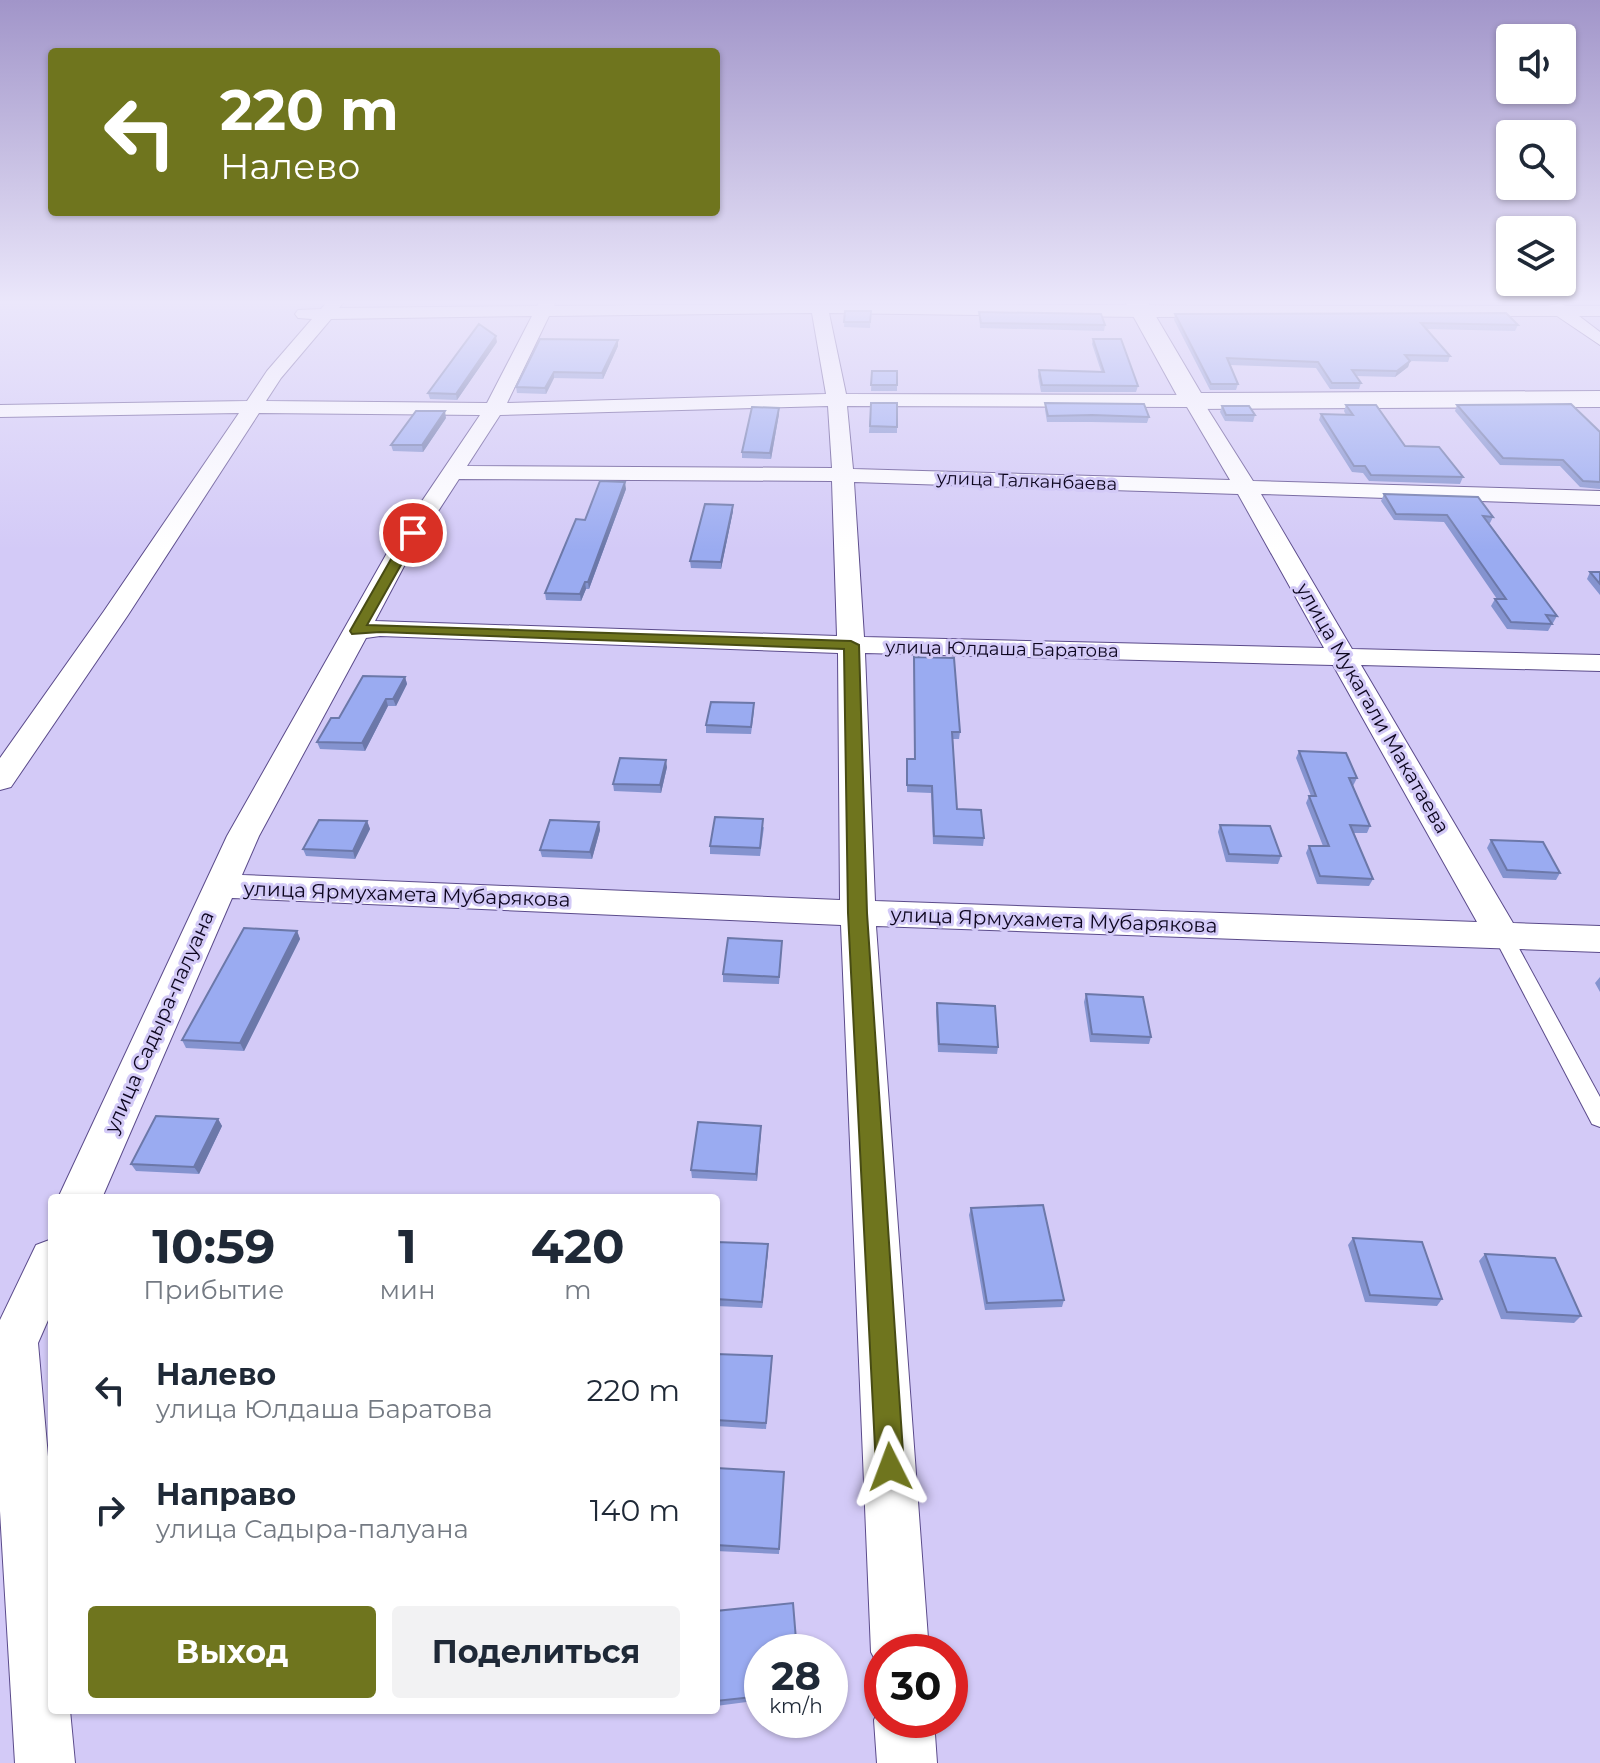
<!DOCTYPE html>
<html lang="ru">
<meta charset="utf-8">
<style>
:root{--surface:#fff;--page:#f2f2f3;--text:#1f2937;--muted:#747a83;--accent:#6f751e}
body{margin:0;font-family:Montserrat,sans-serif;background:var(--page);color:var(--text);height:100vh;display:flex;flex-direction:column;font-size:30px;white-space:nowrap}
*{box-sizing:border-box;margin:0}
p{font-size:26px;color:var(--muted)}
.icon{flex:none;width:44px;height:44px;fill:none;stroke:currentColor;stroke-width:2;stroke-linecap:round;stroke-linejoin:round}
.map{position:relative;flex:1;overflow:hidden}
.sheet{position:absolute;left:48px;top:1194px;width:672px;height:520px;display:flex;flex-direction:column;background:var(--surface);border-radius:8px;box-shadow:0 2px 6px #0004}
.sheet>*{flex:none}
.guide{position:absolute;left:48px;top:48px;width:672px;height:168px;border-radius:8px;box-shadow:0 2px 6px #0004;background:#6f751e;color:#fff;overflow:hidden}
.controls{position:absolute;left:1496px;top:24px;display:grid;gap:16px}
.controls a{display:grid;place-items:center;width:80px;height:80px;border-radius:8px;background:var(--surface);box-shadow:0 2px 6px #0004;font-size:40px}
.speed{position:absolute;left:744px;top:1634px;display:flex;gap:16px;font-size:40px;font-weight:700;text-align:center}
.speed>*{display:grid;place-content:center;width:104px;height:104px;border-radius:50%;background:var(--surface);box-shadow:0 2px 6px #0004;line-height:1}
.speed small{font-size:20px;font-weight:400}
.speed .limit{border:12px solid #d22;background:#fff;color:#111}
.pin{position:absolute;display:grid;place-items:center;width:68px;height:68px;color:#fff;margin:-34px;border:4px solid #fff;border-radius:50%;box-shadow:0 2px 8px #0007}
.me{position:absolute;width:88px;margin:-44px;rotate:357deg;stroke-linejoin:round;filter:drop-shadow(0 0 6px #0008)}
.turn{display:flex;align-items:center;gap:28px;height:168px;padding:0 40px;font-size:36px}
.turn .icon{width:104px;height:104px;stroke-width:2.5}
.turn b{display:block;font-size:56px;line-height:68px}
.eta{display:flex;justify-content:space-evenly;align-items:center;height:136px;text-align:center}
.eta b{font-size:48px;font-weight:700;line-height:56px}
.cta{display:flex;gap:16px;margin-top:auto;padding:16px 40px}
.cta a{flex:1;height:92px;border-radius:8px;background:var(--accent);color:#fff;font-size:32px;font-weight:700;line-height:92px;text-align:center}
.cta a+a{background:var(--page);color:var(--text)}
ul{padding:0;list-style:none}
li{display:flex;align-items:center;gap:24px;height:120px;padding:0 40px}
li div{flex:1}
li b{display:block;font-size:30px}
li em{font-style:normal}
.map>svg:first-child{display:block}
</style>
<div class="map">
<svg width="1600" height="1763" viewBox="0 0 1600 1763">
<rect width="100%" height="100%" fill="#d3caf7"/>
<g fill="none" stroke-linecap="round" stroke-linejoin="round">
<defs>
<path id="service" d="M1502 928 1509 930 1600 1097V1127L1592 1124 1493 935 1495 930Z"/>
<path id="minor" d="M326 303H343L339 308 537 306 539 303H555L554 306C885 302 1217 307 1548 306L1561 303 1565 306H1600V316H1579L1600 332V345L1557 316 1142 317 829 313 846 394 1193 395 1200 397 1253 481 1600 491V505L1261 494 1352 649 1600 655V671L1361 665 1513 923 1600 926V952L876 926 929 1652H882V1673L871 1652 841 925 232 898 102 1198H58L227 836 387 553 480 415 259 413 128 615 11 787 0 790V758L104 611 239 413 0 417V405L247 401 267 371 312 319 298 318 295 314 298 310 321 309ZM812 313 826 394 507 403 549 316ZM532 316 487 403 266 401 281 378 331 319ZM828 406 832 468 467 466 500 415ZM847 406 1187 407 1230 480 853 469ZM459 479 832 481 837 636 375 621 411 553ZM854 482 1238 494 1324 648 864 637ZM380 636 838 653 840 900 242 875 259 836 366 638ZM865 653 1333 665 1477 922 875 901Z
M52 1239V1311L38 1343 52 1502V1710H70L75 1763H15L0 1511V1320L36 1245Z
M882 1702V1720H934L937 1763H877L874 1720Z"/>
<path id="tertiary" d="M1126 303H1148L1201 393 1600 391V407L1193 409 1184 406 1180 401Z"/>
</defs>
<!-- service casing -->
<use href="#service" stroke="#5b4b8b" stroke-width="2"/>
<!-- minor casing -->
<use href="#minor" stroke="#5b4b8b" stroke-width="2"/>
<!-- tertiary casing -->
<use href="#tertiary" stroke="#5b4b8b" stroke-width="2"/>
<!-- service -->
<use href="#service" fill="#fff" fill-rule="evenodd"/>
<!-- minor -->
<use href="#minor" fill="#fff" fill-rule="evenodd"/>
<!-- tertiary -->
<use href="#tertiary" fill="#fff" fill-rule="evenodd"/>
</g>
<!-- wall -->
<path fill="#8493cf" d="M845 311H871L870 328 844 327Z
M979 312 1105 325 1104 331 980 328Z
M1175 314 1518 325 1515 331 1427 329 1450 356 1448 362 1410 361 1408 367 1395 377 1356 376 1361 383 1359 389H1330L1316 368 1230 365 1238 384 1236 390H1210L1174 320Z
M1093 339 1138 386 1136 392H1041L1038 376 1039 370 1101 371 1092 344Z
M497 342 457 400 430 399 428 393Z
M618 346 603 379 554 378 546 394 517 393 516 387Z
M872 371H897V391H871Z
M871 403H897V433H869Z
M1045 403 1149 417 1147 423 1091 422H1047L1045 410Z
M1346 405 1405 446 1463 477 1460 484 1369 481 1363 473 1352 472 1319 420 1321 414 1346 415 1344 411Z
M1457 405 1600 432V489L1580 487 1560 466 1500 465 1455 411Z
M1222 406 1255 415 1253 422 1225 421 1220 412Z
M779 414 771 459 742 458V452Z
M446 418 423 452 393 451 391 445Z
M626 489 589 589H586L581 601 546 600 545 593 585 520Z
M1384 494 1493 517 1490 523H1489L1557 616 1553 623H1551L1552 624 1548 631 1507 629 1491 606 1495 599H1497L1444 522 1394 520 1381 501Z
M733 505V511L721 569 691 568 690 561Z
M1590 572H1600V595L1587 579Z
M914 657 960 732 959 739H953L957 809 984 838 983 846 933 844 931 793 907 792V766L914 759Z
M405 677 407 684 396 706H388L365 751 320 749 317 742 339 718Z
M754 711 751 734 706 733V725Z
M1299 751 1357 778 1353 786 1370 826 1367 833H1354L1373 879 1369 886 1317 884 1306 853 1309 846H1323L1306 803 1309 796H1311L1296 758Z
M667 767 661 793 614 791 613 784Z
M367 821 370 829 355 859 306 856 303 849Z
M599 822 600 830 592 859 542 857 540 850Z
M1220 825 1281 856 1278 864 1226 862 1218 832Z
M764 827 760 856 710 854V846Z
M1491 840 1560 873 1556 880 1503 878 1487 848Z
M297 931 300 939 244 1051 186 1048 182 1040Z
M782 941 779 984 723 982V974Z
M1600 977V992L1595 983Z
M1086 994 1151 1037 1149 1044 1090 1042 1084 1002Z
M937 1003 998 1047 997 1054 938 1052 936 1011Z
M218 1119 222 1126 199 1174 136 1171 131 1164Z
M761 1126 757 1181 692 1178 691 1170Z
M971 1208 1064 1300 1062 1307 985 1310 969 1215Z
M1353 1238 1442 1299 1437 1306 1365 1302 1348 1245Z
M716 1242 768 1251 762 1308 716 1306Z
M1485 1254 1581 1316 1574 1323 1501 1319 1479 1261Z
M716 1354 772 1363 766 1429 716 1426Z
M716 1468 784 1478 779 1554 716 1551Z
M716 1611 762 1652V1700L716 1706Z"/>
<!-- shaded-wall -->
<path fill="#6c78a9" d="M496 336 497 342 457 400 456 394Z
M618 340V346L603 379 602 373Z
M1410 361 1408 367 1395 377 1397 371Z
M554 372V378L546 394 545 388Z
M779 408V414L771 459 770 453Z
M445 411 446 418 423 452 422 445Z
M625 482 626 489 589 589 588 582Z
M733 505V511L721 569V562Z
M585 582 586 589 581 601 580 594Z
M405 677 407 684 396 706 393 699Z
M386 699 388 706 365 751 362 743Z
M666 760 667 767 661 793 660 785Z
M367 821 370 829 355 859 353 851Z
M599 822 600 830 592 859 590 852Z
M297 931 300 939 244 1051 240 1043Z
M218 1119 222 1126 199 1174 194 1167Z
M761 1126V1133L757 1181 756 1174Z
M768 1244V1251L762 1308V1302Z"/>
<!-- building -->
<path fill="#9aabf1" stroke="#6c78a9" stroke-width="2" d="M845 311H871L870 322H844Z
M979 312 1101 314 1105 325 981 323Z
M1506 313 1518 325 1421 323 1450 356 1405 355 1410 361 1397 371 1352 370 1361 383H1332L1318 362 1227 358 1238 384H1211L1175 314Z
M479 324 496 336 456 394 428 393Z
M540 339 618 340 602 373 554 372 545 388 516 387Z
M1093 339H1121L1138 386 1042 385 1039 370 1104 372Z
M872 371H897V385H871Z
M871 403H897V427L870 426Z
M1045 403 1144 404 1149 417 1092 415 1048 416Z
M1571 404 1600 432V482L1583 481 1563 460 1503 458 1457 405Z
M1346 405H1376L1405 446 1439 447 1463 477 1371 475 1365 466H1354L1321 414 1353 415Z
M1222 406H1249L1255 415H1226Z
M752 407 779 408 770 453 742 452Z
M416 411H445L422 445H391Z
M600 481 625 482 588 582H585L580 594 545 593 576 519 585 520Z
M1384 494 1478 497 1493 517 1483 516 1557 616 1546 615 1552 624 1511 622 1495 599H1506L1447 515 1396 514Z
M705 504 733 505 721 562 690 561Z
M1590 572H1600V584Z
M914 657 954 658 960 732H952L957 809 981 810 984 838 934 836 932 786 907 785V759H915Z
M363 676 405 677 393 699H386L362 743 317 742 331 718H339Z
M711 702 754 703 751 727 706 725Z
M1299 751 1346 753 1357 778H1349L1370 826 1350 825 1373 879 1320 876 1309 846H1329L1309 796H1316Z
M620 758 666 760 660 785 613 784Z
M715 817 763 819 760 848 710 846Z
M319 820 367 821 353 851 303 849Z
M550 820 599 822 590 852 540 850Z
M1220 825 1270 826 1281 856 1229 854Z
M1491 840 1543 842 1560 873 1507 870Z
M244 928 297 931 240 1043 182 1040Z
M728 938 782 941 779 977 723 974Z
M1086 994 1143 997 1151 1037 1092 1034Z
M937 1003 995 1006 998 1047 939 1044Z
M156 1116 218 1119 194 1167 131 1164Z
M698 1122 761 1126 756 1174 691 1170Z
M1043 1205 1064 1300 987 1303 971 1208Z
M1353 1238 1422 1242 1442 1299 1370 1295Z
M716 1242 768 1244 762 1302 716 1299Z
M1485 1254 1555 1258 1581 1316 1507 1312Z
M716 1354 772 1356 766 1423 716 1420Z
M716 1468 784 1472 779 1549 716 1545Z
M793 1603 797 1652H762V1696L716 1701V1611Z"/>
<!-- sky -->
<linearGradient id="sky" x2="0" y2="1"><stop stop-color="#a195c9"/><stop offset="0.55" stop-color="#ebe7fb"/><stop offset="1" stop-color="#ebe7fb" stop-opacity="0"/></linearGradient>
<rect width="1600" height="550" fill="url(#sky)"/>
<!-- route -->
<path fill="#6f751e" stroke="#484c14" stroke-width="2" d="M413 529 419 533 367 625 851 641 859 645 867 913 904 1467 900 1477 890 1481 880 1477 876 1467 848 913 844 649 380 632 352 634 350 631 406 533Z"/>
<g text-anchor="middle" stroke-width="6" stroke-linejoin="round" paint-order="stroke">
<!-- far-street labels -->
<g font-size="18" fill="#0d061f" stroke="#d3caf7">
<text transform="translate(1027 481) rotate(2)" y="6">улица Талканбаева</text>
<text transform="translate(1002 649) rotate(1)" y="6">улица Юлдаша Баратова</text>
</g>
<!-- street labels -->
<g font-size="20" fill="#0d061f" stroke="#d3caf7">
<text transform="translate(1373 708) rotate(60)" y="7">улица Мукагали Макатаева</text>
<text transform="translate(407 894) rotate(2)" y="7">улица Ярмухамета Мубарякова</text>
<text transform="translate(1054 920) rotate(2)" y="7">улица Ярмухамета Мубарякова</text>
<text transform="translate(159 1022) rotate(-66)" y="7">улица Садыра-палуана</text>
</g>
</g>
</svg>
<div class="controls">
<a><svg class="icon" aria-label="sound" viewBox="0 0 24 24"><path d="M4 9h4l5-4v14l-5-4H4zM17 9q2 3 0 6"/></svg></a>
<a><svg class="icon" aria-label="search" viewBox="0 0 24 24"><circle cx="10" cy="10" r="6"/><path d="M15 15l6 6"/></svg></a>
<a><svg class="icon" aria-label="layers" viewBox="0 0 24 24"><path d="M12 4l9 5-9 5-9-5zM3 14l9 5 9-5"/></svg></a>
</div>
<div class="speed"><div>28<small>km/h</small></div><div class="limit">30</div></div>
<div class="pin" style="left:413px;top:533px;background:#d93025"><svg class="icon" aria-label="arrive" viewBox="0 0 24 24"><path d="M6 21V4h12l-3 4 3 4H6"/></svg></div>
<svg class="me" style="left:890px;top:1467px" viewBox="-20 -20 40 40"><path d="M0-17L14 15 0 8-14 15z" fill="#6f751e" stroke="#fff" stroke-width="4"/></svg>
<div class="guide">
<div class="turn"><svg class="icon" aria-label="left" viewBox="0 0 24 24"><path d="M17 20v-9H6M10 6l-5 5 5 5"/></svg><div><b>220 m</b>Налево</div></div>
</div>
<section class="sheet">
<div class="eta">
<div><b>10:59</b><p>Прибытие</p></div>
<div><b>1</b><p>мин</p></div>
<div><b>420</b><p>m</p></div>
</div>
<ul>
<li><svg class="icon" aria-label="left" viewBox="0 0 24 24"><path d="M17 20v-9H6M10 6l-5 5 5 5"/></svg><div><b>Налево</b><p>улица Юлдаша Баратова</p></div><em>220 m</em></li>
<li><svg class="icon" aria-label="right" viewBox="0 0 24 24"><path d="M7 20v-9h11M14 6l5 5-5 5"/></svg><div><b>Направо</b><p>улица Садыра-палуана</p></div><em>140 m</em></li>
</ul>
<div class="cta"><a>Выход</a><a>Поделиться</a></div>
</section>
</div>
